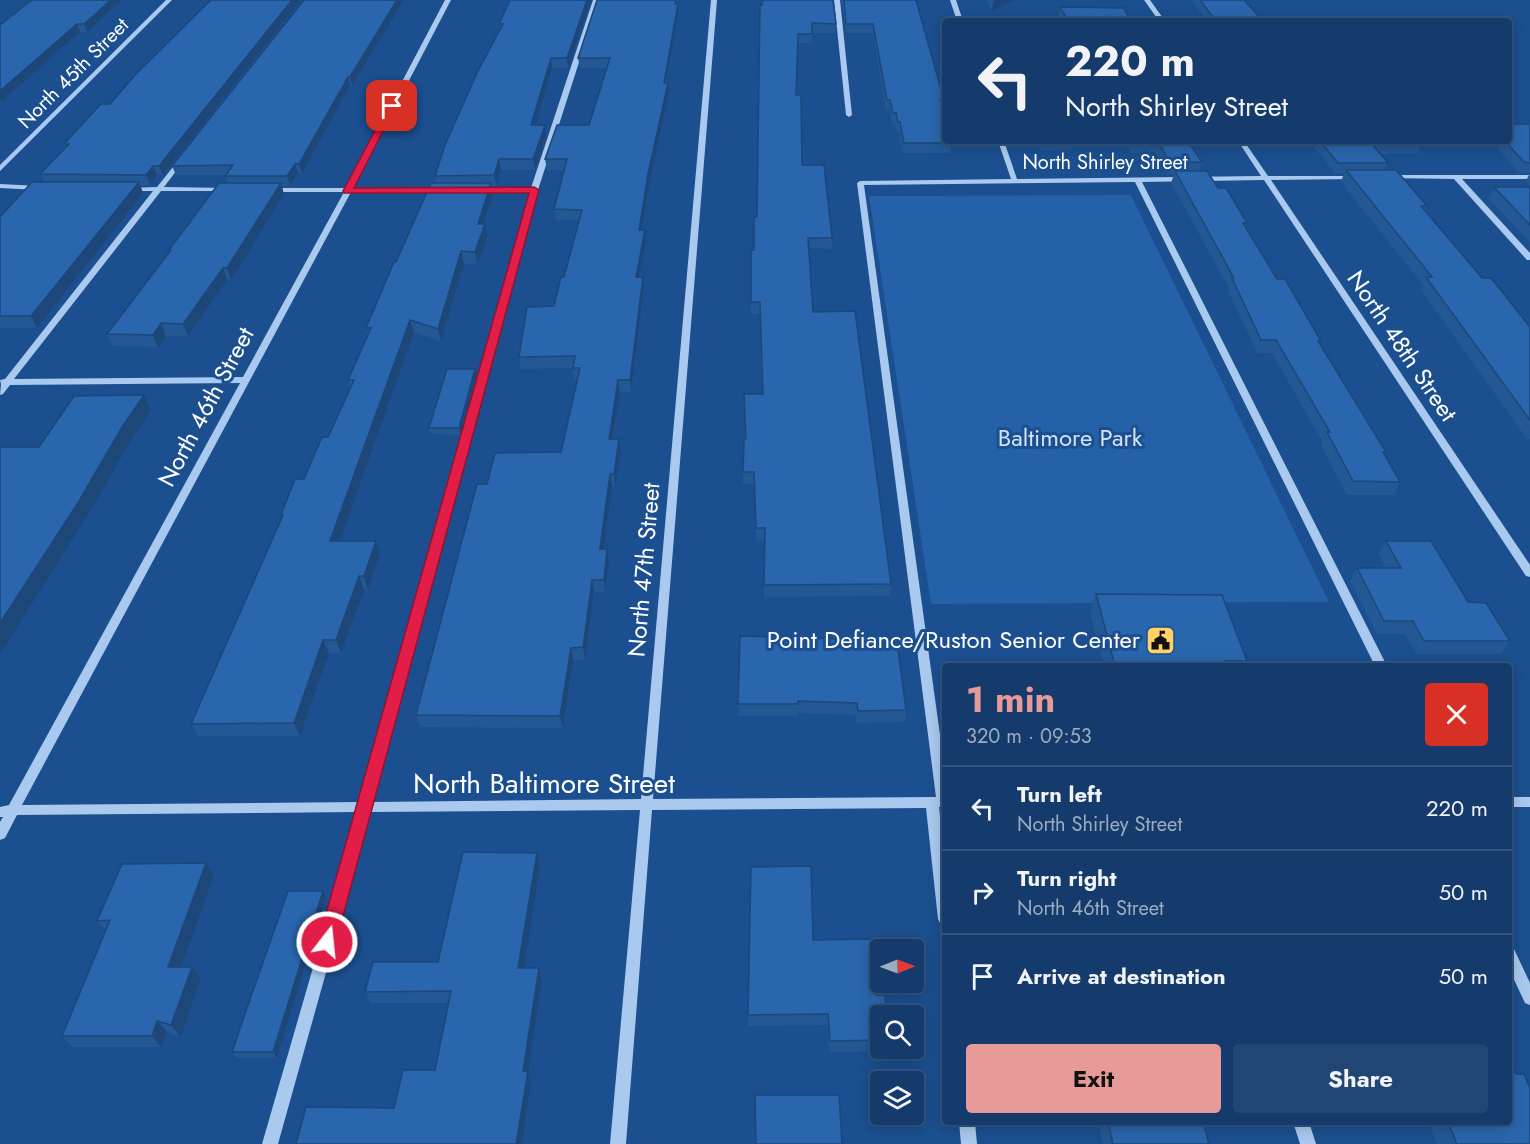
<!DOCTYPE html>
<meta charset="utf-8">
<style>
:root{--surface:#143b6b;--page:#214673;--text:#f1f3f6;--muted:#9dadc1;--line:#33557e;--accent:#e69b98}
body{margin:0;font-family:Jost,sans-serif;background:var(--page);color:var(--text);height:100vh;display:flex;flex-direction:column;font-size:22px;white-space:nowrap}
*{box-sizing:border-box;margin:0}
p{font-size:20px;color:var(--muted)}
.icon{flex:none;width:33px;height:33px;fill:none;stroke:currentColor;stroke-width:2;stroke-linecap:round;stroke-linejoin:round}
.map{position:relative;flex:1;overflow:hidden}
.drawer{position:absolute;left:942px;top:663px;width:570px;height:462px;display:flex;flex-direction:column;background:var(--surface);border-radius:6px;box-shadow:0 3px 15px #0003,0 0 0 2px var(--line)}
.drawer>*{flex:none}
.guide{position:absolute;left:942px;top:18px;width:570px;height:126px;border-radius:6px;box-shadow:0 3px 15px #0003,0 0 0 2px var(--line);background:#143b6b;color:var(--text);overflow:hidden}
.needle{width:39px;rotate:89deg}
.fabs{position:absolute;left:870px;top:939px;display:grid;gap:12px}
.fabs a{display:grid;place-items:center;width:54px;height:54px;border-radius:6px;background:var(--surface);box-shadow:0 3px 15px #0003,0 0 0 2px var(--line);font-size:30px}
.pin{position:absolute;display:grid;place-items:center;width:51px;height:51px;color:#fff;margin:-26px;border-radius:12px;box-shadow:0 3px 9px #0006}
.me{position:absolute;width:66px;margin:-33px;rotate:16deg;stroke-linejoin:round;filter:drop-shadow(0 0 4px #0008)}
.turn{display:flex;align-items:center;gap:21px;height:126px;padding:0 24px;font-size:27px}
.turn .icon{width:78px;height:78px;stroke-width:2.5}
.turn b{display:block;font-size:42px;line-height:51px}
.round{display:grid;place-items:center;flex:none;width:63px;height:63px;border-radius:6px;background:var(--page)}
.overview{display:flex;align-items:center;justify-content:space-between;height:102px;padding:0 24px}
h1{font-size:36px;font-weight:700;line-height:45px;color:var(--accent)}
.button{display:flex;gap:12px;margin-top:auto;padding:12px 24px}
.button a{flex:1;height:69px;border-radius:6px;background:var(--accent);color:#111;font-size:24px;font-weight:700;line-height:69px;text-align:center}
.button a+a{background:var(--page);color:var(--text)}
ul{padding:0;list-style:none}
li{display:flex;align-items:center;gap:18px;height:84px;padding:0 24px;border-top:2px solid var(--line)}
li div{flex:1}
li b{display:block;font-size:22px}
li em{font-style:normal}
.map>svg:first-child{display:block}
</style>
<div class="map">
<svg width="1530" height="1144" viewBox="0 0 1530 1144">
<rect width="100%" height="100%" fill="#1b4f8f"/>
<!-- green -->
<path fill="#2461a8" d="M1131 195 1329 602 931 604 869 196Z"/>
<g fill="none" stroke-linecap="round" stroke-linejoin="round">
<!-- minor -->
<path fill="#a9c9ee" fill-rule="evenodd" d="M166 0H172L0 171V165Z
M445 0H451L353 188H441L445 190 441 192H351L22 805 361 802 530 192H480L476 190 480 188H531L593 0H599L538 190 374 802 641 799 711 0H717L653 799 936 797 857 183 860 181 1011 179 998 141H1004L1017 179 1261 176 1238 141H1244L1268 176H1358V178L1356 179 1271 180 1530 565V577L1526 576 1264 180 1142 182 1387 666H1375L1135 182 864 185 945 771V807H939L945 860V925L940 923 938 919 926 808 652 810 626 1144H610L640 810 371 812 278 1144H262L358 812 17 815 5 838 0 840V822L3 817H0V807L9 805 240 383 10 385 3 394 0 395 1 384 0 380 5 379 153 191H129L127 190V188L157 187 181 157 183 156 186 158 164 187 228 188 232 190 230 191H161L14 379 243 377 344 192H270L266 190 270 188H346Z
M834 0H840L852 115 849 117 846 115Z
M950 0H956L963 21H957Z
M1144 0H1150L1165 21H1159Z
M1389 175H1530V179H1462L1530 253V260H1527L1454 179 1387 178V176Z
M0 184 39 186 43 188 39 190 0 188Z
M1509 797H1530V807H1509Z
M1509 947 1514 949 1530 983V1005L1525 1003 1509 969Z
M959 1122H975L977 1144H961Z
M1293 1122H1309L1316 1144H1300Z"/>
</g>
<!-- wall -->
<path fill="#245895" d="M32 0H122L87 32H80L1 102H0V25Z
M211 0H301L163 175H157L150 185H140L143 193 37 328H0V217L44 182 40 174 65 147 64 144 110 104Z
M304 0H404L352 86H350L302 173H298L290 186H282L284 195 231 280H227L188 336H166L158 347 113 346 107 334 170 252 169 250 228 183 226 175H176L172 166Z
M510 0H591L568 68H552L536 125H545L546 135 535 170H501L496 186H492L493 194 484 224H485L488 236 477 264H464L441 341 414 332 340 541H376L380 554 368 590H364L341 653H329L300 736H198L191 724 282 518 281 515 304 479 328 437 350 389 348 380 368 335 366 328 396 262 437 183 435 176 500 30 499 24Z
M597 0H677L678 13 666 83H668L669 93 649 185 642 230H645L646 241 639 277H643L644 288 631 392H620L612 439H619L621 451 615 486H612L603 549H607L609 561 605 592H594L585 660H573L563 728 420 727 416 715 487 484 561 452 577 380H574L573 368 521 369 519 357 554 306 564 277 579 220H556L554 209 565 170H547L545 159 589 125 607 68H580L578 58Z
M842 0H916L944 100 943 110 951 143 950 153H903L899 132H897L895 123H892L890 110H886L873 33H846Z
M987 0H1015L992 11Z
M1191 0H1244L1263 21H1207Z
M760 5 836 24 835 33H812V43H798L796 95 802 165 832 238V249L809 248 813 312 891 584 890 596 764 597V540H756L754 484H743V472L745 439 762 394 760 314H751V302L757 217Z
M1060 7 1130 21H1060L1058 17Z
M1530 124V186L1526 181 1530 173H1519L1491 141H1509Z
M1036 141H1073L1071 150H1040Z
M1125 141H1188L1202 162 1199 171 1218 188 1247 223 1246 228 1277 279 1321 341 1320 345 1386 452 1385 455 1400 482 1394 495H1347L1321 445 1322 441 1272 353H1257L1228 291 1229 288 1171 183 1174 174H1167L1155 152 1131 153Z
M1309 141H1418L1421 144 1417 154H1380L1388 163 1385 170 1427 206 1425 210 1482 278 1530 327V439H1527L1421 290 1423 285 1341 182 1344 173H1335Z
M1494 187H1530V242L1488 198Z
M477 376 460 435 431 434 429 428Z
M1386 541 1468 602 1510 641 1501 654H1416L1405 634H1377L1350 581 1357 568H1386L1379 554Z
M1096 594 1247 661 1244 666H1104L1090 613Z
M838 643 906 710 905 722 856 723V715L798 713V716H739L738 704Z
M537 853 540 866 523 968H539L542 980 528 1074 531 1082 522 1144H296L394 1108 435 1070 449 1003H371L365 992 438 962Z
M206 863 214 875 181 967 201 978 181 1037 167 1032 161 1047H73L62 1036 106 931 97 921Z
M323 891 326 897 277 1058H237L232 1052Z
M813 940 876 995 880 1016V1048H888V1051L829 1052 827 1025 748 1026V1015Z
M1098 1122H1203L1209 1144H1103Z
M1428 1122H1509L1530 1144H1437Z"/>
<!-- shaded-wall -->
<path fill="#1d4779" d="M111 0H122L87 32 84 24Z
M292 0H301L163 175 159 166Z
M397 0H404L352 86 350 77Z
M587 0H591L568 68 567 58Z
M996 0H1015L992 11 993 1Z
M678 4V13L664 93V83Z
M77 24 80 32 1 102 0 99V91Z
M551 58 552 68 533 135 531 125Z
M348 77 350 86 302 173 299 164Z
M668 83 669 93 649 185 640 241 639 230 648 174Z
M545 125 546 135 535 170 533 159Z
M499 159 501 170 496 186 494 175Z
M295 164 298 173 290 186 287 176Z
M153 166 157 175 150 185 146 175Z
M139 182 143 193 37 328 31 316Z
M281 183 284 195 231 280 227 268Z
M491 183 493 194 480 236 478 224Z
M485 224 488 236 477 264 475 252Z
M645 230 646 241 637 288 636 277Z
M461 251 464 264 441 341 438 329Z
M223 268 227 280 188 336 183 324Z
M643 277 644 288 631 392 630 380Z
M410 320 414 332 335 555 330 541Z
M161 323 166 336 158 347 153 335Z
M475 369 477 376 460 435 459 428Z
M618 380 620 392 610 451 609 439Z
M144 395 151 410 130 442 87 516 0 654V623L122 427Z
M619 439 621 451 615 486 614 474Z
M610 474 612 486 602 561 600 549Z
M376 541 380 554 368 590 364 576Z
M607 549 609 561 605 592 604 580Z
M359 576 364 590 341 653 336 640Z
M592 580 594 592 585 660 583 647Z
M323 640 329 653 300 736 294 723Z
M571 648 573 660 563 728 560 716Z
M537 853 540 866 522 980 518 968Z
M206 863 214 875 177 979 168 967Z
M323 891 326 897 277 1058 273 1052Z
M192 967 201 978 181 1037 171 1025Z
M539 968 542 980 528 1074 531 1082 522 1144H516L523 1071Z
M157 1021 167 1032 161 1047 152 1036Z"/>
<!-- building -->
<path fill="#2a66ad" stroke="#1d4779" stroke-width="1.5" d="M32 0H111L84 24H77L0 91V25Z
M211 0H292L159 166H153L146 175 40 174 69 144H64L101 104H110L136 74Z
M304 0H397L350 77H348L299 164H295L287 176H225L233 165 172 166Z
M510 0H587L567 58H551L531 125H545L533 159H499L494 175 435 176 445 145 478 71 503 24H499Z
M597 0H676L675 4H678L664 83H668L648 174 639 230H645L636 277H643L630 380H618L609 439H619L614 474H610L600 549H607L604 580H592L583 647 571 648 560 716 416 715 477 484H487L495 453 561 452 580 368H573L575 356 519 357 527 307 554 306 561 277H564L582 210 554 209 567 159H545L557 125H589L610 58H578Z
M763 0H833L836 24 812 23V34H798L796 95H801L802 165H824L832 238H808L813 312 855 311 891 584 764 585 765 528H756L754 472H743L744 439H746L744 394H763L760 302H751V250H754V217H757L760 5H762Z
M844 0H916L944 100H940L945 119V141H950L951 143H904L900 122H898L896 113H893L890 100H887L873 24H846Z
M1200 0H1244L1263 21H1216Z
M1060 7 1124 8 1130 21H1068Z
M1509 124H1530V163L1524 162 1505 141H1509Z
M1158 141H1188L1202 162 1170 163Z
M1320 141H1418L1421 144H1372L1388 163H1338Z
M1346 170H1396L1427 206H1421L1482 278H1491L1530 327V420L1426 277H1432Z
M1175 171H1207L1218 188H1226L1247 223H1243L1277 279H1285L1321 341H1318L1386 452H1383L1400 482 1353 481 1327 432H1330L1276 340H1261L1232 278H1234Z
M32 182H139L31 316H0V217Z
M219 183H281L227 268H223L183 324 161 323 153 335 107 334 171 250H169Z
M431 183H491L478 224H485L475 252 461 251 438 329 410 320 330 541H376L364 576H359L336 640H323L294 723 191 724 283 515H281L295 479H304L322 437H328L354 380H348L371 328H366L394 262H396Z
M1494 187H1530V225Z
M447 369H475L459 428H429Z
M144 395 122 427 79 501 0 623V447H39L74 396Z
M1386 541H1431L1468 602 1486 603 1510 641H1424L1413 621H1384L1357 568H1401Z
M1096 594 1222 595 1247 661H1225L1227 666H1140L1139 662H1114Z
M740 636 838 639V643L897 642 906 710 858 711 857 703 798 701V704H738Z
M463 852 537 853 518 968H539L523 1071H528L516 1144H296L306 1107 394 1108 403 1070H435L451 991 365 992 373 962H438Z
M206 863 168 967H192L171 1025 157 1021 152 1036H62L110 920 97 921 122 864Z
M811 866 813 940 871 939 876 995H885L887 1016H880V1040L830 1041 828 1014 748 1015 751 867Z
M288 891H323L273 1052H232L248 1005Z
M1509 1059 1516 1074H1524L1530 1088V1144H1457L1448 1122H1509Z
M755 1095H839L842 1144H756Z
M1108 1122H1203L1209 1144H1113Z"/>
<!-- route -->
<path fill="#e11d48" stroke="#92132f" stroke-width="1.5" d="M389 104 396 106 354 188 534 187 539 190 336 942 334 948 327 951 321 948 318 942 529 193H344L343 191Z"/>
<!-- icons -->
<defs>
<symbol id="civic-square" viewBox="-11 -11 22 22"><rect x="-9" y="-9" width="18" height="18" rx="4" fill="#ffd166" stroke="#1b4f8f"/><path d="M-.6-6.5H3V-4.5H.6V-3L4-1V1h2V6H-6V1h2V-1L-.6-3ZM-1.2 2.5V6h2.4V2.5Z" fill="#111"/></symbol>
</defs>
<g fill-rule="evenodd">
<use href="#civic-square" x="1144" y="624" width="33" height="33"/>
</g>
<g text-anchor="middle" stroke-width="6" stroke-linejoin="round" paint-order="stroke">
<!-- far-street labels -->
<g font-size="20" fill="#fff" stroke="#1b4f8f">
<text transform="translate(73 73) rotate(-45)" y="7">North 45th Street</text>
<text x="1105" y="169">North Shirley Street</text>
</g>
<!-- street labels -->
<g font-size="24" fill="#fff" stroke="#1b4f8f">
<text transform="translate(1402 346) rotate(56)" y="8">North 48th Street</text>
<text transform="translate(206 407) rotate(-62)" y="8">North 46th Street</text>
<text transform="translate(644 570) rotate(-85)" y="8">North 47th Street</text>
</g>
<!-- park labels -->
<g font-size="24" fill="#cfe3fa" stroke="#1b4f8f">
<text x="1070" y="446">Baltimore Park</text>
</g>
<!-- poi labels -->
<g font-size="24" fill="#fff" stroke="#1b4f8f" text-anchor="end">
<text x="1140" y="648">Point Defiance/Ruston Senior Center</text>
</g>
<!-- near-street labels -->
<g font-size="28" fill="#fff" stroke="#1b4f8f">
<text x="544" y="793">North Baltimore Street</text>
</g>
</g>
</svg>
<div class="fabs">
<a><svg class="needle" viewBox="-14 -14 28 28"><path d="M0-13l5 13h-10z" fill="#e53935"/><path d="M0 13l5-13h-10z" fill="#9dadc1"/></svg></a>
<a><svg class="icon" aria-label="search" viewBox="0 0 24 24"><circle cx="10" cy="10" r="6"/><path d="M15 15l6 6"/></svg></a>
<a><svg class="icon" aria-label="layers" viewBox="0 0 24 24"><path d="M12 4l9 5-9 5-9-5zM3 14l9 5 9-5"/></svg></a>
</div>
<div class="pin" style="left:392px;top:106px;background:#d93025"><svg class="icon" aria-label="arrive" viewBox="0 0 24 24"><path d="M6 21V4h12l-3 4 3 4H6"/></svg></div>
<svg class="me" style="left:327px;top:942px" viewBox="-20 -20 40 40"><circle r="17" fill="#e11d48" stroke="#fff" stroke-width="3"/><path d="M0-11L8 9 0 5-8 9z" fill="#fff"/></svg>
<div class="guide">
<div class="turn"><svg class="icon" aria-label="left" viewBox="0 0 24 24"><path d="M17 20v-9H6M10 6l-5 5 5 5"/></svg><div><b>220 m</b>North Shirley Street</div></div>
</div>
<section class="drawer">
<div class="overview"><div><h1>1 min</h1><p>320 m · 09:53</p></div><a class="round" style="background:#d93025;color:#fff"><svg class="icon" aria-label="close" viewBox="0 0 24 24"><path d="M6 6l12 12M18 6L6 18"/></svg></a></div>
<ul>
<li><svg class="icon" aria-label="left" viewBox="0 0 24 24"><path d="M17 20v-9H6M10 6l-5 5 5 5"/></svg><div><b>Turn left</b><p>North Shirley Street</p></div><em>220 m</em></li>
<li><svg class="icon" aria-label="right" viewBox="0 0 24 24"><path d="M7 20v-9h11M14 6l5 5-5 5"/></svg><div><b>Turn right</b><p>North 46th Street</p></div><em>50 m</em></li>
<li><svg class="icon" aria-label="arrive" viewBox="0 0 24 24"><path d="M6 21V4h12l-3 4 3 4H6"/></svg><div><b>Arrive at destination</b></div><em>50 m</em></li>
</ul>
<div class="button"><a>Exit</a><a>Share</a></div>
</section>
</div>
